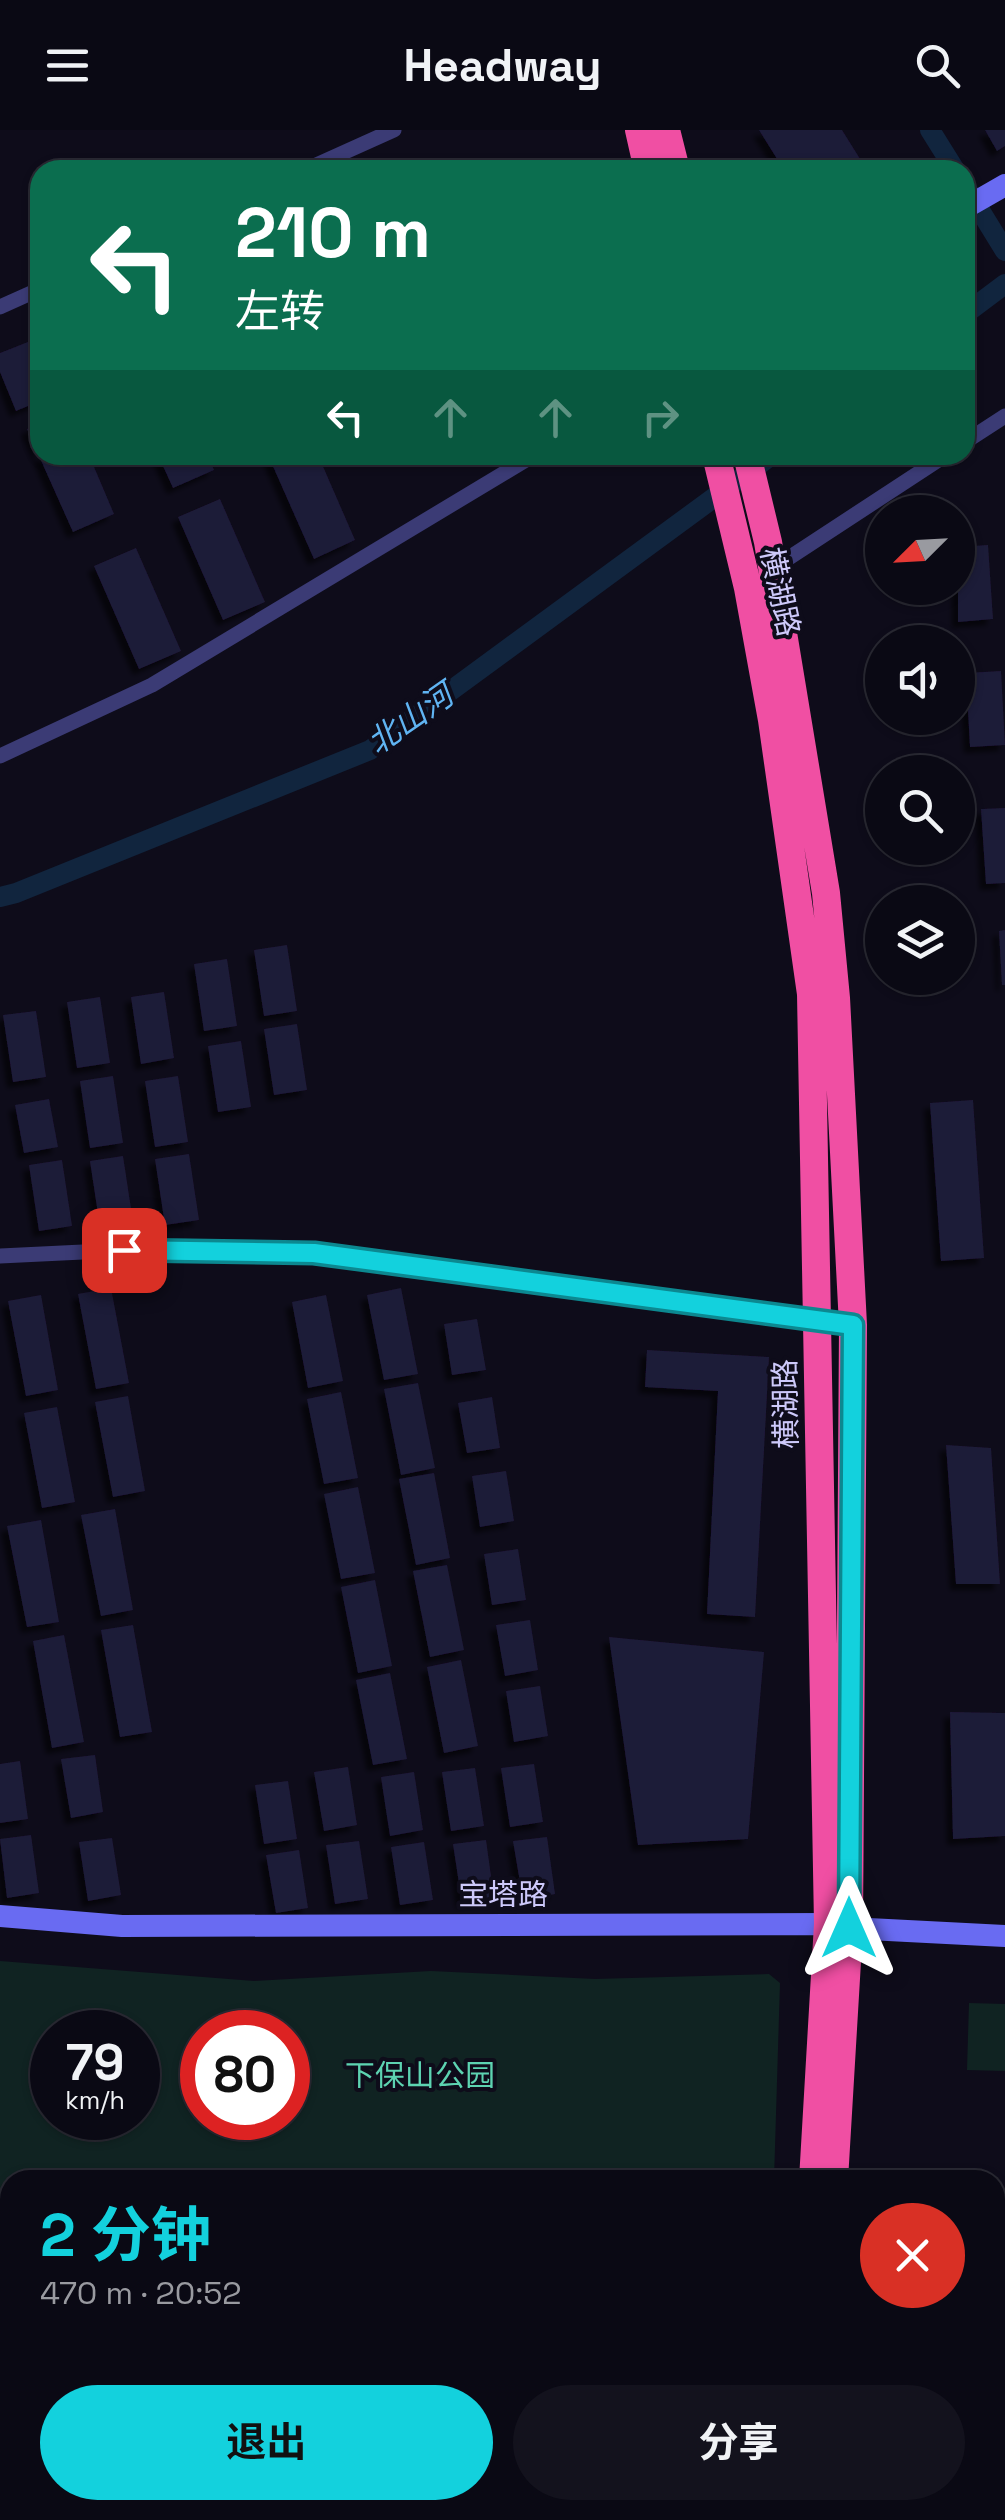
<!DOCTYPE html>
<html lang="zh">
<meta charset="utf-8">
<style>
:root{--surface:#0a0914;--page:#13121d;--text:#f1f3f6;--muted:#999aa0;--line:#2a2a34;--accent:#13d1dd}
body{margin:0;font-family:"Space Grotesk","Noto Sans SC",sans-serif;background:var(--page);color:var(--text);height:100vh;display:flex;flex-direction:column;font-size:38px;white-space:nowrap}
*{box-sizing:border-box;margin:0}
p{font-size:32px;color:var(--muted)}
.icon{flex:none;width:55px;height:55px;fill:none;stroke:currentColor;stroke-width:2;stroke-linecap:round;stroke-linejoin:round}
.map{position:relative;flex:1;overflow:hidden}
.drawer{position:absolute;left:0px;top:2040px;width:1005px;height:350px;display:flex;flex-direction:column;background:var(--surface);border-radius:30px 30px 0 0;box-shadow:0 2px 8px #0004,0 0 0 2px var(--line)}
.drawer>*{flex:none}
.hud{position:absolute;left:30px;top:30px;width:945px;height:305px;border-radius:30px;box-shadow:0 2px 8px #0004,0 0 0 2px var(--line);background:#0b6e4f;color:#fff;overflow:hidden}
.needle{width:65px;rotate:246deg}
.fabs{position:absolute;left:865px;top:365px;display:grid;gap:20px}
.fabs a{display:grid;place-items:center;width:110px;height:110px;border-radius:50%;background:var(--surface);box-shadow:0 2px 8px #0004,0 0 0 2px var(--line);font-size:50px}
.speed{position:absolute;left:30px;top:1880px;display:flex;gap:20px;font-size:50px;font-weight:700;text-align:center}
.speed>*{display:grid;place-content:center;width:130px;height:130px;border-radius:50%;background:var(--surface);box-shadow:0 2px 8px #0004,0 0 0 2px var(--line);line-height:1}
.speed small{font-size:25px;font-weight:400}
.speed .limit{border:15px solid #d22;background:#fff;color:#111}
.pin{position:absolute;display:grid;place-items:center;width:85px;height:85px;color:#fff;margin:-42px;border-radius:20px;box-shadow:0 5px 15px #0006}
.me{position:absolute;width:110px;margin:-55px;rotate:0deg;stroke-linejoin:round;filter:drop-shadow(0 0 8px #0008)}
.turn{display:flex;align-items:center;gap:35px;height:210px;padding:0 40px;font-size:45px}
.turn .icon{width:130px;height:130px;stroke-width:2.5}
.turn b{display:block;font-size:70px;line-height:85px}
.lanes{display:flex;align-items:center;height:95px;padding:0 40px;background:#0003;justify-content:center;gap:50px;direction:ltr}
.lanes .off{opacity:.35}
.round{display:grid;place-items:center;flex:none;width:105px;height:105px;border-radius:52px;background:var(--page)}
.head{display:flex;align-items:center;justify-content:space-between;height:170px;padding:0 40px}
h1{font-size:60px;font-weight:700;line-height:75px;color:var(--accent)}
.button{display:flex;gap:20px;margin-top:auto;padding:20px 40px}
.button a{flex:1;height:115px;border-radius:60px;background:var(--accent);color:#111;font-size:40px;font-weight:700;line-height:115px;text-align:center}
.button a+a{background:var(--page);color:var(--text)}
header{display:flex;justify-content:space-between;align-items:center;height:130px;padding:0 40px;background:var(--surface);font-size:45px;font-weight:700}
.map>svg:first-child{display:block}
</style>
<header><svg class="icon" aria-label="menu" viewBox="0 0 24 24"><path d="M4 6h16M4 12h16M4 18h16"/></svg>Headway<svg class="icon" aria-label="search" viewBox="0 0 24 24"><circle cx="10" cy="10" r="6"/><path d="M15 15l6 6"/></svg></header>
<div class="map">
<svg width="1005" height="2390" viewBox="0 0 1005 2390">
<defs>
<filter id="shadow"><feDropShadow dx="-6" dy="6" stdDeviation="2.5" flood-color="#0009"/></filter>
</defs>
<rect width="100%" height="100%" fill="#0e0c1a"/>
<!-- green -->
<path fill="#102322" fill-rule="evenodd" d="M0 1831 254 1851 431 1841 595 1849 769 1844 780 1853 774 2050H10V2380H746L745 2390H0ZM52 1902H138V1988H52ZM202 1902H288V1988H202Z
M969 1873 1005 1874V1941L967 1940Z"/>
<g fill="none" stroke-linecap="round" stroke-linejoin="round">
<!-- canal -->
<path stroke="#11253e" stroke-width="20" d="M930 0 955 40
M965 56 1005 121
M965 184 1005 154
M0 767 16 763 370 620 772 325"/>
</g>
<!-- building -->
<path fill="#1f1a39" filter="url(#shadow)" d="M759 0H842L867 40H784Z
M985 0H1005V16L997 21Z
M33 210 40 228V271L16 281 0 242V223Z
M40 293V325H89L114 384 73 402 27 299Z
M158 325H208L214 340 173 358Z
M268 325H318L355 410 314 429Z
M220 369 265 472 223 490 178 387Z
M988 415 993 489 958 492V417Z
M136 418 181 521 139 539 94 436Z
M1001 541 1005 615 970 617 966 543Z
M1005 678V753L986 754 981 679Z
M1005 800V855H1002L999 801Z
M287 815 297 881 264 886 254 820Z
M227 829 237 896 204 901 194 834Z
M164 862 174 928 141 934 131 867Z
M100 867 110 933 77 938 67 872Z
M36 881 46 947 13 952 3 885Z
M297 894 307 960 274 965 264 899Z
M241 911 251 977 218 982 208 916Z
M113 946 123 1013 90 1018 80 951Z
M178 946 188 1012 155 1017 145 951Z
M49 969 58 1017 24 1023 15 975Z
M973 970 984 1128 941 1131 930 973Z
M189 1024 199 1090 165 1095 155 1029Z
M123 1026 133 1092 100 1097 90 1031Z
M62 1030 72 1096 39 1101 29 1035Z
M111 1158 129 1253 96 1259 78 1164Z
M401 1158 418 1244 384 1250 367 1165Z
M41 1165 58 1260 26 1266 8 1171Z
M326 1165 343 1251 308 1258 292 1172Z
M477 1189 486 1240 452 1245 444 1194Z
M647 1220 769 1227 755 1487 707 1484 718 1261 645 1257Z
M418 1253 435 1338 401 1345 384 1259Z
M341 1262 358 1348 324 1354 307 1269Z
M128 1266 145 1361 113 1367 95 1272Z
M492 1267 500 1318 467 1323 458 1273Z
M57 1277 75 1372 42 1378 24 1283Z
M946 1315 991 1318 1000 1454H956Z
M506 1341 514 1391 480 1397 472 1346Z
M434 1343 450 1428 416 1435 399 1349Z
M358 1357 375 1443 341 1449 324 1364Z
M115 1379 133 1480 101 1486 81 1385Z
M41 1390 59 1492 27 1497 7 1396Z
M518 1419 526 1470 492 1475 484 1424Z
M447 1435 464 1520 430 1527 413 1441Z
M375 1450 392 1536 358 1543 341 1457Z
M530 1490 538 1540 505 1546 496 1495Z
M133 1495 152 1602 120 1607 101 1500Z
M64 1505 84 1612 52 1618 33 1511Z
M609 1507 764 1522 748 1709 638 1715Z
M461 1530 478 1616 444 1623 427 1537Z
M390 1543 407 1629 373 1635 356 1550Z
M540 1556 548 1606 514 1612 506 1561Z
M950 1582 1005 1583V1706L953 1709Z
M95 1625 103 1682 71 1688 61 1629Z
M20 1631 28 1689 0 1693V1634Z
M534 1634 543 1692 510 1697 501 1638Z
M348 1637 357 1695 324 1701 314 1642Z
M475 1638 484 1696 451 1701 442 1642Z
M414 1642 423 1700 390 1706 381 1647Z
M288 1651 297 1709 264 1714 255 1655Z
M31 1705 39 1763 7 1768 0 1709Z
M547 1707 555 1764 523 1770 513 1711Z
M112 1708 121 1765 88 1771 79 1712Z
M486 1710 494 1768 462 1773 453 1714Z
M359 1711 368 1769 335 1774 326 1715Z
M424 1712 433 1770 400 1775 391 1717Z
M299 1720 308 1778 276 1783 266 1725Z"/>
<g fill="none" stroke-linecap="round" stroke-linejoin="round">
<!-- street -->
<path stroke="#3b3b75" stroke-width="15" d="M305 40 394 0
M0 177 40 159
M965 312 1005 286
M772 439 946 325
M0 626 152 555 534 325
M0 1126 124 1120 314 1123 853 1195"/>
<!-- secondary -->
<path stroke="#696bf2" stroke-width="22" d="M965 78 1005 55
M0 1786 122 1796 828 1794 849 1798 1005 1806"/>
<!-- highway -->
<path stroke="#f04fa3" stroke-width="28" d="M639 0 648 40
M666 0 676 40
M716 325 748 458 772 590 811 864 828 1794 813 2050
M747 325 768 412 826 763 836 868 853 1195 849 1798 834 2050
M792 2390 793 2380
M813 2390 814 2380"/>
</g>
<g fill="none" stroke-linecap="round" stroke-linejoin="round">
<defs>
<path id="route" d="M124 1120 314 1123 853 1195 849 1798"/>
</defs>
<!-- route casing -->
<use href="#route" stroke="#0c8890" stroke-width="25"/>
<!-- route -->
<use href="#route" stroke="#13d1dd" stroke-width="18"/>
</g>
<g text-anchor="middle" stroke-width="8" stroke-linejoin="round" paint-order="stroke">
<!-- street labels -->
<g font-size="30" fill="#cdc9fa" stroke="#0e0c1a">
<text transform="translate(780 462) rotate(78)" y="10">横湖路</text>
<text transform="translate(786 1274) rotate(-91)" y="10">横湖路</text>
<text x="503" y="1775">宝塔路</text>
</g>
<!-- park labels -->
<g font-size="30" fill="#5dd3b1" stroke="#0e0c1a">
<text x="420" y="1956">下保山公园</text>
</g>
<!-- water labels -->
<g font-size="32" font-style="italic" fill="#60b4f2" stroke="#0e0c1a">
<text transform="translate(410 589) rotate(-35)" y="11">北山河</text>
</g>
</g>
</svg>
<div class="fabs">
<a><svg class="needle" viewBox="-14 -14 28 28"><path d="M0-13l5 13h-10z" fill="#e53935"/><path d="M0 13l5-13h-10z" fill="#999aa0"/></svg></a>
<a><svg class="icon" aria-label="sound" viewBox="0 0 24 24"><path d="M4 9h4l5-4v14l-5-4H4zM17 9q2 3 0 6"/></svg></a>
<a><svg class="icon" aria-label="search" viewBox="0 0 24 24"><circle cx="10" cy="10" r="6"/><path d="M15 15l6 6"/></svg></a>
<a><svg class="icon" aria-label="layers" viewBox="0 0 24 24"><path d="M12 4l9 5-9 5-9-5zM3 14l9 5 9-5"/></svg></a>
</div>
<div class="speed"><div>79<small>km/h</small></div><div class="limit">80</div></div>
<div class="pin" style="left:124px;top:1120px;background:#d93025"><svg class="icon" aria-label="arrive" viewBox="0 0 24 24"><path d="M6 21V4h12l-3 4 3 4H6"/></svg></div>
<svg class="me" style="left:849px;top:1798px" viewBox="-20 -20 40 40"><path d="M0-17L14 15 0 8-14 15z" fill="#13d1dd" stroke="#fff" stroke-width="4"/></svg>
<div class="hud">
<div class="turn"><svg class="icon" aria-label="left" viewBox="0 0 24 24"><path d="M17 20v-9H6M10 6l-5 5 5 5"/></svg><div><b>210 m</b>左转</div></div>
<div class="lanes"><svg class="icon" aria-label="left" viewBox="0 0 24 24"><path d="M17 20v-9H6M10 6l-5 5 5 5"/></svg><svg class="icon off" aria-label="ahead" viewBox="0 0 24 24"><path d="M12 20V5M6 11l6-6 6 6"/></svg><svg class="icon off" aria-label="ahead" viewBox="0 0 24 24"><path d="M12 20V5M6 11l6-6 6 6"/></svg><svg class="icon off" aria-label="right" viewBox="0 0 24 24"><path d="M7 20v-9h11M14 6l5 5-5 5"/></svg></div>
</div>
<section class="drawer">
<div class="head"><div><h1>2 分钟</h1><p>470 m · 20:52</p></div><a class="round" style="background:#d93025;color:#fff"><svg class="icon" aria-label="close" viewBox="0 0 24 24"><path d="M6 6l12 12M18 6L6 18"/></svg></a></div>
<div class="button"><a>退出</a><a>分享</a></div>
</section>
</div>
